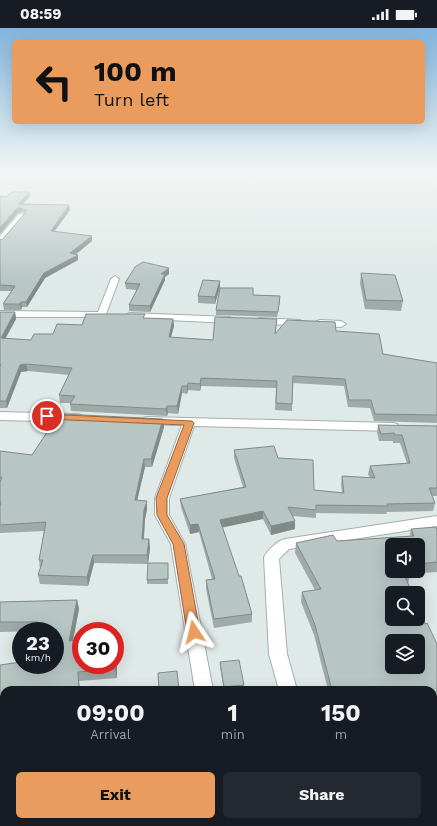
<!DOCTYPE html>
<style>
:root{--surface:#171b24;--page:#242831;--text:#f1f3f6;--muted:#9ea1a6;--accent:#e99c5d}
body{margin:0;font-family:"Work Sans",sans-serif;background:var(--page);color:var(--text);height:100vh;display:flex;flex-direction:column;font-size:15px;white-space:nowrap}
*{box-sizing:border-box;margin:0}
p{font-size:13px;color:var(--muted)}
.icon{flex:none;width:22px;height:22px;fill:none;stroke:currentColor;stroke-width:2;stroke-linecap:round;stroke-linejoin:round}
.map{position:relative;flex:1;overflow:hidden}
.sheet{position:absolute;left:0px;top:658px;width:437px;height:140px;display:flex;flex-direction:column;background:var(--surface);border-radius:12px 12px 0 0;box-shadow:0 4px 16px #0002}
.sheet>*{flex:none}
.hud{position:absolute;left:12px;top:12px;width:413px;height:84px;border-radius:6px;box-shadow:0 4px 16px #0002;background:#e99c5d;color:#111;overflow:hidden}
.controls{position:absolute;left:385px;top:510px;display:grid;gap:8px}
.controls a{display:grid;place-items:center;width:40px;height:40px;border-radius:6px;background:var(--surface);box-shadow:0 4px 16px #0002;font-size:20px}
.speed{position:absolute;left:12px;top:594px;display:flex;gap:8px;font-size:20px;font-weight:700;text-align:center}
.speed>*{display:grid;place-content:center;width:52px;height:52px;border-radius:50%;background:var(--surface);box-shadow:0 4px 16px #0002;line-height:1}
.speed small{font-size:10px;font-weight:400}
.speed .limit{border:6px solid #d22;background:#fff;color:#111}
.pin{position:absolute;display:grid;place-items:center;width:34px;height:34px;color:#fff;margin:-17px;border:2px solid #fff;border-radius:50%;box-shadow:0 1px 4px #0007}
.me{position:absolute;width:44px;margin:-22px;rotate:350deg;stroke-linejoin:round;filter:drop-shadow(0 0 3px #0008)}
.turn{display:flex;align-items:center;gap:14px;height:84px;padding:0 16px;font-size:18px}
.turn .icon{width:52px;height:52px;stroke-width:2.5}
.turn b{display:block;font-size:28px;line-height:34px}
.eta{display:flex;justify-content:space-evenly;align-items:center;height:68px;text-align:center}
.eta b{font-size:24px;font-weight:700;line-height:28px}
.primary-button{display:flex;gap:8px;margin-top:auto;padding:8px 16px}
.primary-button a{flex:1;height:46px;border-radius:6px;background:var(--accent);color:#111;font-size:16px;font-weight:700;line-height:46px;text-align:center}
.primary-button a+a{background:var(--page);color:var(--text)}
.status{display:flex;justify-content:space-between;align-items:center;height:28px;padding:0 20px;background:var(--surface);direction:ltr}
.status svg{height:11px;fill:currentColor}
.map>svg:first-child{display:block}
</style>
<div class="status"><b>08:59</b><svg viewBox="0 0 49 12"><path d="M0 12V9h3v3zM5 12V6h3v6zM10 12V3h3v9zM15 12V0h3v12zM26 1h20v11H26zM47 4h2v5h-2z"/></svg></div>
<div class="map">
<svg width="437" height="798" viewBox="0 0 437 798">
<rect width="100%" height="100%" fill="#dfe9e7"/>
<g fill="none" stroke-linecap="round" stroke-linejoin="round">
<defs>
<path id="minor" d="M19 186H22L26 188 3 215H0V208Z
M115 248 119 251 105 289H0V283L98 284 111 251Z
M130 285 230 289 235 292 230 295 127 290 125 288 127 286Z
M260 290 300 292 305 295 300 298 257 295 255 293 257 291Z
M320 292 341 293 346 296 341 299 317 297 315 295 317 293Z
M0 384 77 386 81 387 83 390 81 393 77 394 0 392Z
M147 389 393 395 397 396 399 399 397 402 393 403 194 398 169 470V487L185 516 213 662H195L171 516 155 487V470L182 397 143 396 141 393 143 390Z
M437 488V498L289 521 279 531 287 626 297 662H279L269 626 264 529C268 522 277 513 285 511Z
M437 739V759L433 760V740Z
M216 794H252L251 798H215Z
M316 794H336L337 798H317Z"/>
</defs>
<!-- minor casing -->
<use href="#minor" stroke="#a2b0ae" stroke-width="2"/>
<!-- minor -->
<use href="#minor" fill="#fff" fill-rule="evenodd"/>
</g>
<!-- wall -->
<path fill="#9daaa8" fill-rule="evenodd" d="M30 168 23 176 69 177 70 182 54 204 92 208V213L75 227H78V232L45 250 27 279H22L21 282H4L3 276 12 263H0V211L2 212 25 186 22 184 18 185 6 169Z
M361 245 403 273 401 283 365 281 360 255Z
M169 246 165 249V252L150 284 129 283V277L137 262 126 261 125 255Z
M220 253V259L215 276 198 275V268Z
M253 267 280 273 277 289 216 287V282Z
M0 284H15L16 291 5 310 31 312 53 306 82 297 145 290 173 291 174 298 171 309 213 312 276 298 275 305 336 303 383 326 437 335V395L374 393 370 380 348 379 344 358 293 355 292 383 275 382 276 360 201 358 200 363 188 362 187 366 182 365 178 386 168 385 167 388 71 383 70 376V375H60L59 367 69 347 28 343 21 344 7 380H0Z
M163 391 164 399 152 439H145L137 473 147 481 145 491 144 511H149L150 520 148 536 94 535 88 558 40 556 38 547 40 541 39 532 44 503 0 505V423L32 427 56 395Z
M378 397 437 398V468H432L435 475 433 483 387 484 386 486 316 485V490L292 488 295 493V501L271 507 263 491 222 499 252 586V594L214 600 206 561V552L212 551 199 504 190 506 181 479 180 471 243 459 234 430V422L278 430 314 462 342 465 341 456 342 448 370 450 368 446 370 438 407 435 400 415H393V413H379L377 404Z
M411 501 437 502V544L410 546 408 556 425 596 437 616V730L433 731V662H328L314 607 301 574 302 564 315 562 295 525 296 515 337 513 410 508ZM418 517V543H392Z
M168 539V556H147V552Z
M77 572 79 581 73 613 117 619V650L79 653 4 662V689H0V637H55L36 603 0 604V574Z
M220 634 244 657V661L238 662H224L220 639Z
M391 794H432L434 798H393Z"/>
<!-- shaded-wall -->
<path fill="#808b88" d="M30 164V168L19 180H21L22 184 18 185 0 206V200L18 176Z
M69 177 70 182 51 208V203Z
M92 208V213L71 230 70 225Z
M78 227V232L45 250 27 279 26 274 44 245Z
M169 240V246L165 249V252L150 284V278L161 246Z
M220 253V259L215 276V269Z
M21 274 22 279 21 282 20 276Z
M15 284 16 291 2 317 1 310Z
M173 291 174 298 169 316V309Z
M26 336 28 343 21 344 7 380 6 373 20 337Z
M201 350V358L200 363V356Z
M188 355V362L187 366V358Z
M182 358V365L178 386 177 378Z
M167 378 168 385 167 388 166 381Z
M163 391 164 399 152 439 151 431Z
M144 431 145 439 135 481V472Z
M147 473V481L145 491 143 520 142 511 144 482Z
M263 483V491L220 500V492Z
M295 493V501L271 507V498Z
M198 496 199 504 190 506V497Z
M149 511 150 520 148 536 147 527Z
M93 527 94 535 88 558 87 549Z
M77 572 79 581 71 622 69 613Z
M116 610 117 619V650L115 641Z
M78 644 80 662H79Z
M4 779V794H6V798H2Z"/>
<!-- building -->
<path fill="#b7c6c3" stroke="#808b88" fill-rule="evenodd" d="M11 164H30L18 176 69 177 51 203 92 208 70 225 78 227 44 245 26 274H21L20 276H3L15 258 0 257V211L2 212 26 184V182L21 180H17L0 200V168L6 169Z
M143 234 169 240 161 246H165L150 278 129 277 140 256 125 255 135 239Z
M361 245 395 247 403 273 366 272Z
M203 252 220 253 215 269 198 268Z
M220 260H253V267L280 268 278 284 216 282Z
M0 284H15L1 310 31 312 34 306H53L57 296 82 297 86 286H145L143 290 173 291 169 309 213 312 215 289 277 291 275 306 287 292 335 294 336 303 379 306 383 326 437 335V387L375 386 371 372H349L345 351 293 348 292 376 276 375 277 353 201 350 200 356 188 355 187 358H182L177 378H167L166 381 70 376 75 368 59 367 72 340 26 336 20 337 6 373H0V338L1 337H0Z
M62 386 163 391 151 431H144L135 472 147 473 144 482 142 511H149L147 527H93L87 549 38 547 43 532H39L46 494 0 497V478L1 474H0V454L2 449H0V423L32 427 53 395H56Z
M378 397 437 398V460H429L435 475 387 476 388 478 316 477V482L288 479 295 493 271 498 263 483 220 492 239 548H241L252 586 214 591 206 552 215 551 198 496 190 497 180 471 246 459 234 422 274 418 278 430 313 432 314 462 344 465 342 448 375 450 370 438 410 435 402 407H395L394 405 381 406Z
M436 499 437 502V534L418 536V517H392V543H409L410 546H404L412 565H392V591H418V580L425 596 427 595 437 616V721H433V662H332L315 597 302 564 321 561 296 515 333 507 337 513 414 508 411 501ZM392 613H418V639H392Z
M148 535H168V551L147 552Z
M77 572 69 613 81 612V637H115V610H116L115 641 78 644 79 662H4V679L0 680V637L21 634V637H55V603H36L38 594H0V574Z
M239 632 244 657 224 659 220 634Z
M177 643 179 662H159L158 645Z
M0 763H4V779L2 798H0Z
M394 794H432L434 798H396Z"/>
<!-- sky -->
<linearGradient id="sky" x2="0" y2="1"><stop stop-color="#82b4dc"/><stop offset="0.56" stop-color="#f1f5f4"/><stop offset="1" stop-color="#f1f5f4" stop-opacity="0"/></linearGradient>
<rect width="437" height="255" fill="url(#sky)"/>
<!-- route -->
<path fill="#e99c5d" stroke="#97653c" d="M44 386 192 393 194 395 167 470V487L184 516 200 604 198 607 194 609 189 607 187 604 173 516 157 487 156 470 184 397 47 391 43 388Z"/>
</svg>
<div class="controls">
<a><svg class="icon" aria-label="sound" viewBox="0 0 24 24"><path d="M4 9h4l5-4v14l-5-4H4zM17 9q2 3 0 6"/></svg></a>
<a><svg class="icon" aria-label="search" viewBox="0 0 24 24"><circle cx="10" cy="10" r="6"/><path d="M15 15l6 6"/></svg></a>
<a><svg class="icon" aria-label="layers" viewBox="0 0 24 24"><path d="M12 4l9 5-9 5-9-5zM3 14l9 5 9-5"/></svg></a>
</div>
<div class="speed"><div>23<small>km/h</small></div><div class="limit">30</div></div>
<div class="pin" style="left:47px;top:388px;background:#d93025"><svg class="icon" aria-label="arrive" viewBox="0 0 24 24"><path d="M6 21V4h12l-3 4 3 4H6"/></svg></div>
<svg class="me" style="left:194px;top:604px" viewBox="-20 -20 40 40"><path d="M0-17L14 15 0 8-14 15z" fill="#e99c5d" stroke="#fff" stroke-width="4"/></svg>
<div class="hud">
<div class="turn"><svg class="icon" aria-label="left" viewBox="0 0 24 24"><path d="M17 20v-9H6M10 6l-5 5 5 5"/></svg><div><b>100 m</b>Turn left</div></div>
</div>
<section class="sheet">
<div class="eta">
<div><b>09:00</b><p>Arrival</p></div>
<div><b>1</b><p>min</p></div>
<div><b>150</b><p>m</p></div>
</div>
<div class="primary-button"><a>Exit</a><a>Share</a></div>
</section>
</div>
